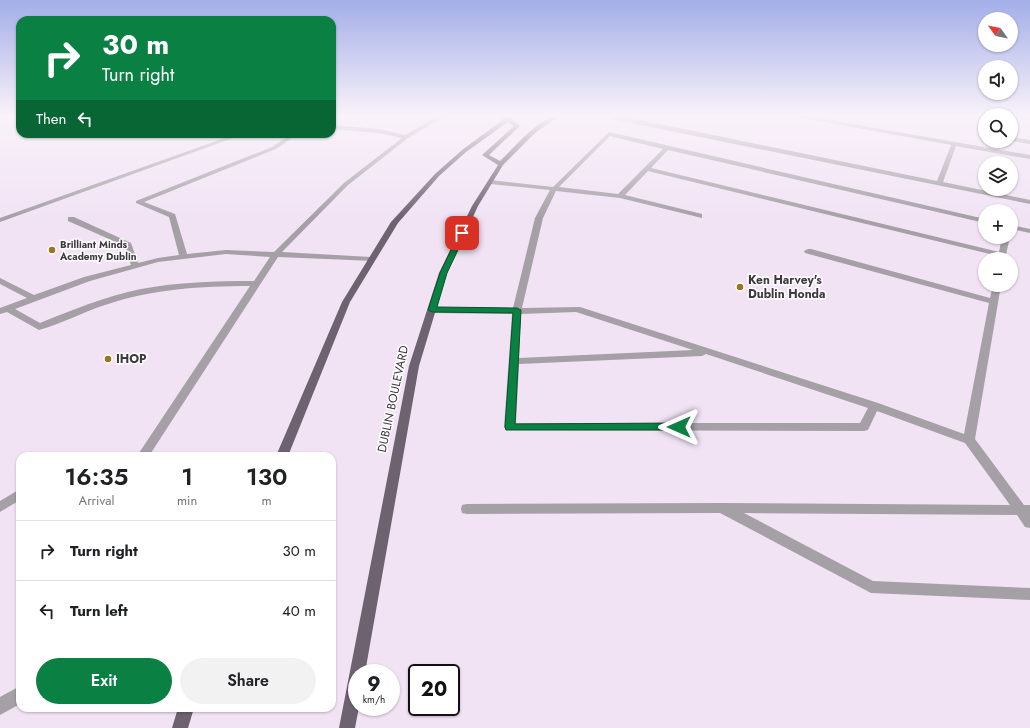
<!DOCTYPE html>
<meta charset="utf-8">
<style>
:root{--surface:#fff;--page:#f2f2f2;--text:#202124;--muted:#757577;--line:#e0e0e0;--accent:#0b8043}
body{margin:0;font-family:Jost,sans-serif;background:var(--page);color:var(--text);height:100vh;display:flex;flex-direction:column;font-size:15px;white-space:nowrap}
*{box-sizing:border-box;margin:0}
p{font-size:13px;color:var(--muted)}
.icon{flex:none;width:22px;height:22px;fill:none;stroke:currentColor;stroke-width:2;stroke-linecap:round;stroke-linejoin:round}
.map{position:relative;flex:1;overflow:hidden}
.drawer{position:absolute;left:16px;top:452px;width:320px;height:260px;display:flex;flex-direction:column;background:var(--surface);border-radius:12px;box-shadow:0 1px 3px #0004}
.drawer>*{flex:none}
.hud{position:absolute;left:16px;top:16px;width:320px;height:122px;border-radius:12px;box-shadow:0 1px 3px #0004;background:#0b8043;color:#fff;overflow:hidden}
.needle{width:26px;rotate:303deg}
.buttons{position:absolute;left:978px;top:12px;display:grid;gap:8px}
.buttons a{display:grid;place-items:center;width:40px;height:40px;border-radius:50%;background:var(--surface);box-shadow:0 1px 3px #0004;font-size:20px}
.speed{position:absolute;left:348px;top:664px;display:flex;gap:8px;font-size:20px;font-weight:700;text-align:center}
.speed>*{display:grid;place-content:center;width:52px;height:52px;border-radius:50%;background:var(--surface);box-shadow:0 1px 3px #0004;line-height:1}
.speed small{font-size:10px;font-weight:400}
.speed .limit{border:2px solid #111;border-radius:6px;background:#fff;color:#111}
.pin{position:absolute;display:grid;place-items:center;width:34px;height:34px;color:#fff;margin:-17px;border-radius:8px;box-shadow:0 2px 6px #0006}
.me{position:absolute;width:44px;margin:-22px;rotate:270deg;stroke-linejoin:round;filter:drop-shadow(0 0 3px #0008)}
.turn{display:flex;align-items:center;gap:14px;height:84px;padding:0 20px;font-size:18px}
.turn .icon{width:52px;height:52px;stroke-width:2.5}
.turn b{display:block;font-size:28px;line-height:34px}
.then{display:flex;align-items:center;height:38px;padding:0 20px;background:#0003;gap:8px;font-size:15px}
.eta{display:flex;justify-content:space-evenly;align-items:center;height:68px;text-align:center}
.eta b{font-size:24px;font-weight:600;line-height:28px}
.primary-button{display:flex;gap:8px;margin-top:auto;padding:8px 20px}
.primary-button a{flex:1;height:46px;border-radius:24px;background:var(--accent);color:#fff;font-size:16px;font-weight:600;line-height:46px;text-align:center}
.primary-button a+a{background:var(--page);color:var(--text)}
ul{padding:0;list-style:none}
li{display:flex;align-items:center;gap:12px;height:60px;padding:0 20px;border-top:1px solid var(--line)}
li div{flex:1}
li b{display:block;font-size:15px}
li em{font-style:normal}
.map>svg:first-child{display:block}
</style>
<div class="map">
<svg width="1030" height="728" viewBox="0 0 1030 728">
<rect width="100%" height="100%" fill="#f1e3f4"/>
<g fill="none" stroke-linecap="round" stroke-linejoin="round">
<!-- lane -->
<path fill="#a59fa6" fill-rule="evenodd" d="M438 116H445L408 138 348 185 282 252 371 257 375 259 374 261 278 257 149 456H137L250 286C201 286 152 289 105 305 83 312 61 324 39 330L7 312 0 314V308L27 298 0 284V278L34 295 84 277 131 265 125 246 68 221V217H74L131 243 138 263 158 258 179 255 169 217 136 203V201L272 147 291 134H298L276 149 144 202 175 214 187 254 226 250 274 252 344 183 402 138 379 133 332 129V125L379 129 405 135ZM226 254 270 257 254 281C216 281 178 282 141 289 106 296 72 310 40 323L15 309 90 281 158 262Z
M496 116H505L511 119 508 121Z
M615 116H621L937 181 951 145 792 116H806L1030 155V159L956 146 943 182 1030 200V204L616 120 613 118Z
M609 132 985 219V223L668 150 651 168 999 252 1002 237H1010L1005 259H997L998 256 648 171 625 195 702 214V218L620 198 556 191 543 218 522 308 580 307 878 403 964 434 989 303 805 253 804 251 808 249H811L990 298 993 285H1001L975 439 1024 505H1030V528L1025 527 1017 515 744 513 873 581 1030 588V600L871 593 720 513 467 514 462 513 461 509 462 505 467 504 722 503 1010 505 965 443 877 411 868 430 864 431 506 430 504 427 512 314 432 313 428 310 432 307 513 308 535 218 550 190 490 184 487 182 490 180 553 187ZM610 136 663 149 618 194 559 187ZM576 312 693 350 519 358 521 314ZM706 354 868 408 860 423H516L519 364 702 356Z
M236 134H244L0 222V218Z
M1011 137 1030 140V144L1011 141Z
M1011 225 1030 229V233L1011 229Z
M20 489V500L0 512V501Z
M20 686V704L0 715V697Z"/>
<!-- primary -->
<path fill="#6d626f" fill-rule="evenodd" d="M508 116H514L511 119 520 126 489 155 500 161C514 148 540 116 559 116L535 133 503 165 478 206 447 273 419 366 365 673H357V707H359L355 728H339L409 366 439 273 472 206 498 165 482 155 514 126 508 122 466 152 439 176 398 223 350 302 288 456H276L342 302 391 222 435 174 462 150Z
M178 708H194L188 728H172Z"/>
</g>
<!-- sky -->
<linearGradient id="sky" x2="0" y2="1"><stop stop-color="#a3aee8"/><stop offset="0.53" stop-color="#f9f2fa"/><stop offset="1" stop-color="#f9f2fa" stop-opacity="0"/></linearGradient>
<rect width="1030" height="218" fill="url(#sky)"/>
<!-- route -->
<path fill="#0b8043" stroke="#07532c" d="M460 231 466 233 447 273 437 307 517 308 521 310 515 424 679 423 684 427 683 430H506L505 427 513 313 432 312 428 310 440 273Z"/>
<!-- markers -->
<g fill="#9a741f" stroke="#fff" stroke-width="1.5">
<circle cx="52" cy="250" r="4"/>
<circle cx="740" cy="287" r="4"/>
<circle cx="108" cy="359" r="4"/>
</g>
<g text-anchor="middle" stroke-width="3" stroke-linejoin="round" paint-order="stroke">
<!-- far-poi labels -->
<g font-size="10" font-weight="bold" fill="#3e383f" stroke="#fff" text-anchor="start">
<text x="60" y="248">Brilliant Minds<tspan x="60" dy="12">Academy Dublin</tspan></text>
</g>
<!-- poi labels -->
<g font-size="12" font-weight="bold" fill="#3e383f" stroke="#fff" text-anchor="start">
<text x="748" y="284">Ken Harvey's<tspan x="748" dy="14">Dublin Honda</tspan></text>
<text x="116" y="363">IHOP</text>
</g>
<!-- street labels -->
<g font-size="12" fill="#3e383f" stroke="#fff">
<text transform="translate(393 399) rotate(-78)" y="4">DUBLIN BOULEVARD</text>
</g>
</g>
</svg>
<div class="buttons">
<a><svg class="needle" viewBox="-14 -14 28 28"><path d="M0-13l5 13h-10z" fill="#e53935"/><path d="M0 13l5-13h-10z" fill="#757577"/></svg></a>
<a><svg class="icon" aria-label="sound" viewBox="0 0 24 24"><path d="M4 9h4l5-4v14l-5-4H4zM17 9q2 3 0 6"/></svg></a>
<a><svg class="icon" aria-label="search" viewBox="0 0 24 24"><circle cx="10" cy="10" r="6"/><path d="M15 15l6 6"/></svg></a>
<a><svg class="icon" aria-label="layers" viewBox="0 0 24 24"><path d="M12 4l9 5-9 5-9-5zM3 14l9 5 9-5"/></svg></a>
<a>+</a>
<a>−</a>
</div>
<div class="speed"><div>9<small>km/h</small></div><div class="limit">20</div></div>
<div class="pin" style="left:462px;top:233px;background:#d93025"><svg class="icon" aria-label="arrive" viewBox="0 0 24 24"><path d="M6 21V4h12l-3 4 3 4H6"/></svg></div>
<svg class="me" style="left:679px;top:427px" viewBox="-20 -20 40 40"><path d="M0-17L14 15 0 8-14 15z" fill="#0b8043" stroke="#fff" stroke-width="4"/></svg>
<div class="hud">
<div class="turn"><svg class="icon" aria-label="right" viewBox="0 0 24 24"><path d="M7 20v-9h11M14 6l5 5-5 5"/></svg><div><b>30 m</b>Turn right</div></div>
<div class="then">Then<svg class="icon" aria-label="left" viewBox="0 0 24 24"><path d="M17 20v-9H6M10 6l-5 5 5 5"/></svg></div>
</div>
<section class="drawer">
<div class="eta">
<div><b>16:35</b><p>Arrival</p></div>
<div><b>1</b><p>min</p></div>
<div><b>130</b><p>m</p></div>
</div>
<ul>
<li><svg class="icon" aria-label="right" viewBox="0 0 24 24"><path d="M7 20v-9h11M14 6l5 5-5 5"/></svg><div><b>Turn right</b></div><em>30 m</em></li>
<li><svg class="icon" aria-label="left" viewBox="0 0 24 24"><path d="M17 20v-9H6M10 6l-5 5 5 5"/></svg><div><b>Turn left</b></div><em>40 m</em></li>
</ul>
<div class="primary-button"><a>Exit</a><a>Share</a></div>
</section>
</div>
